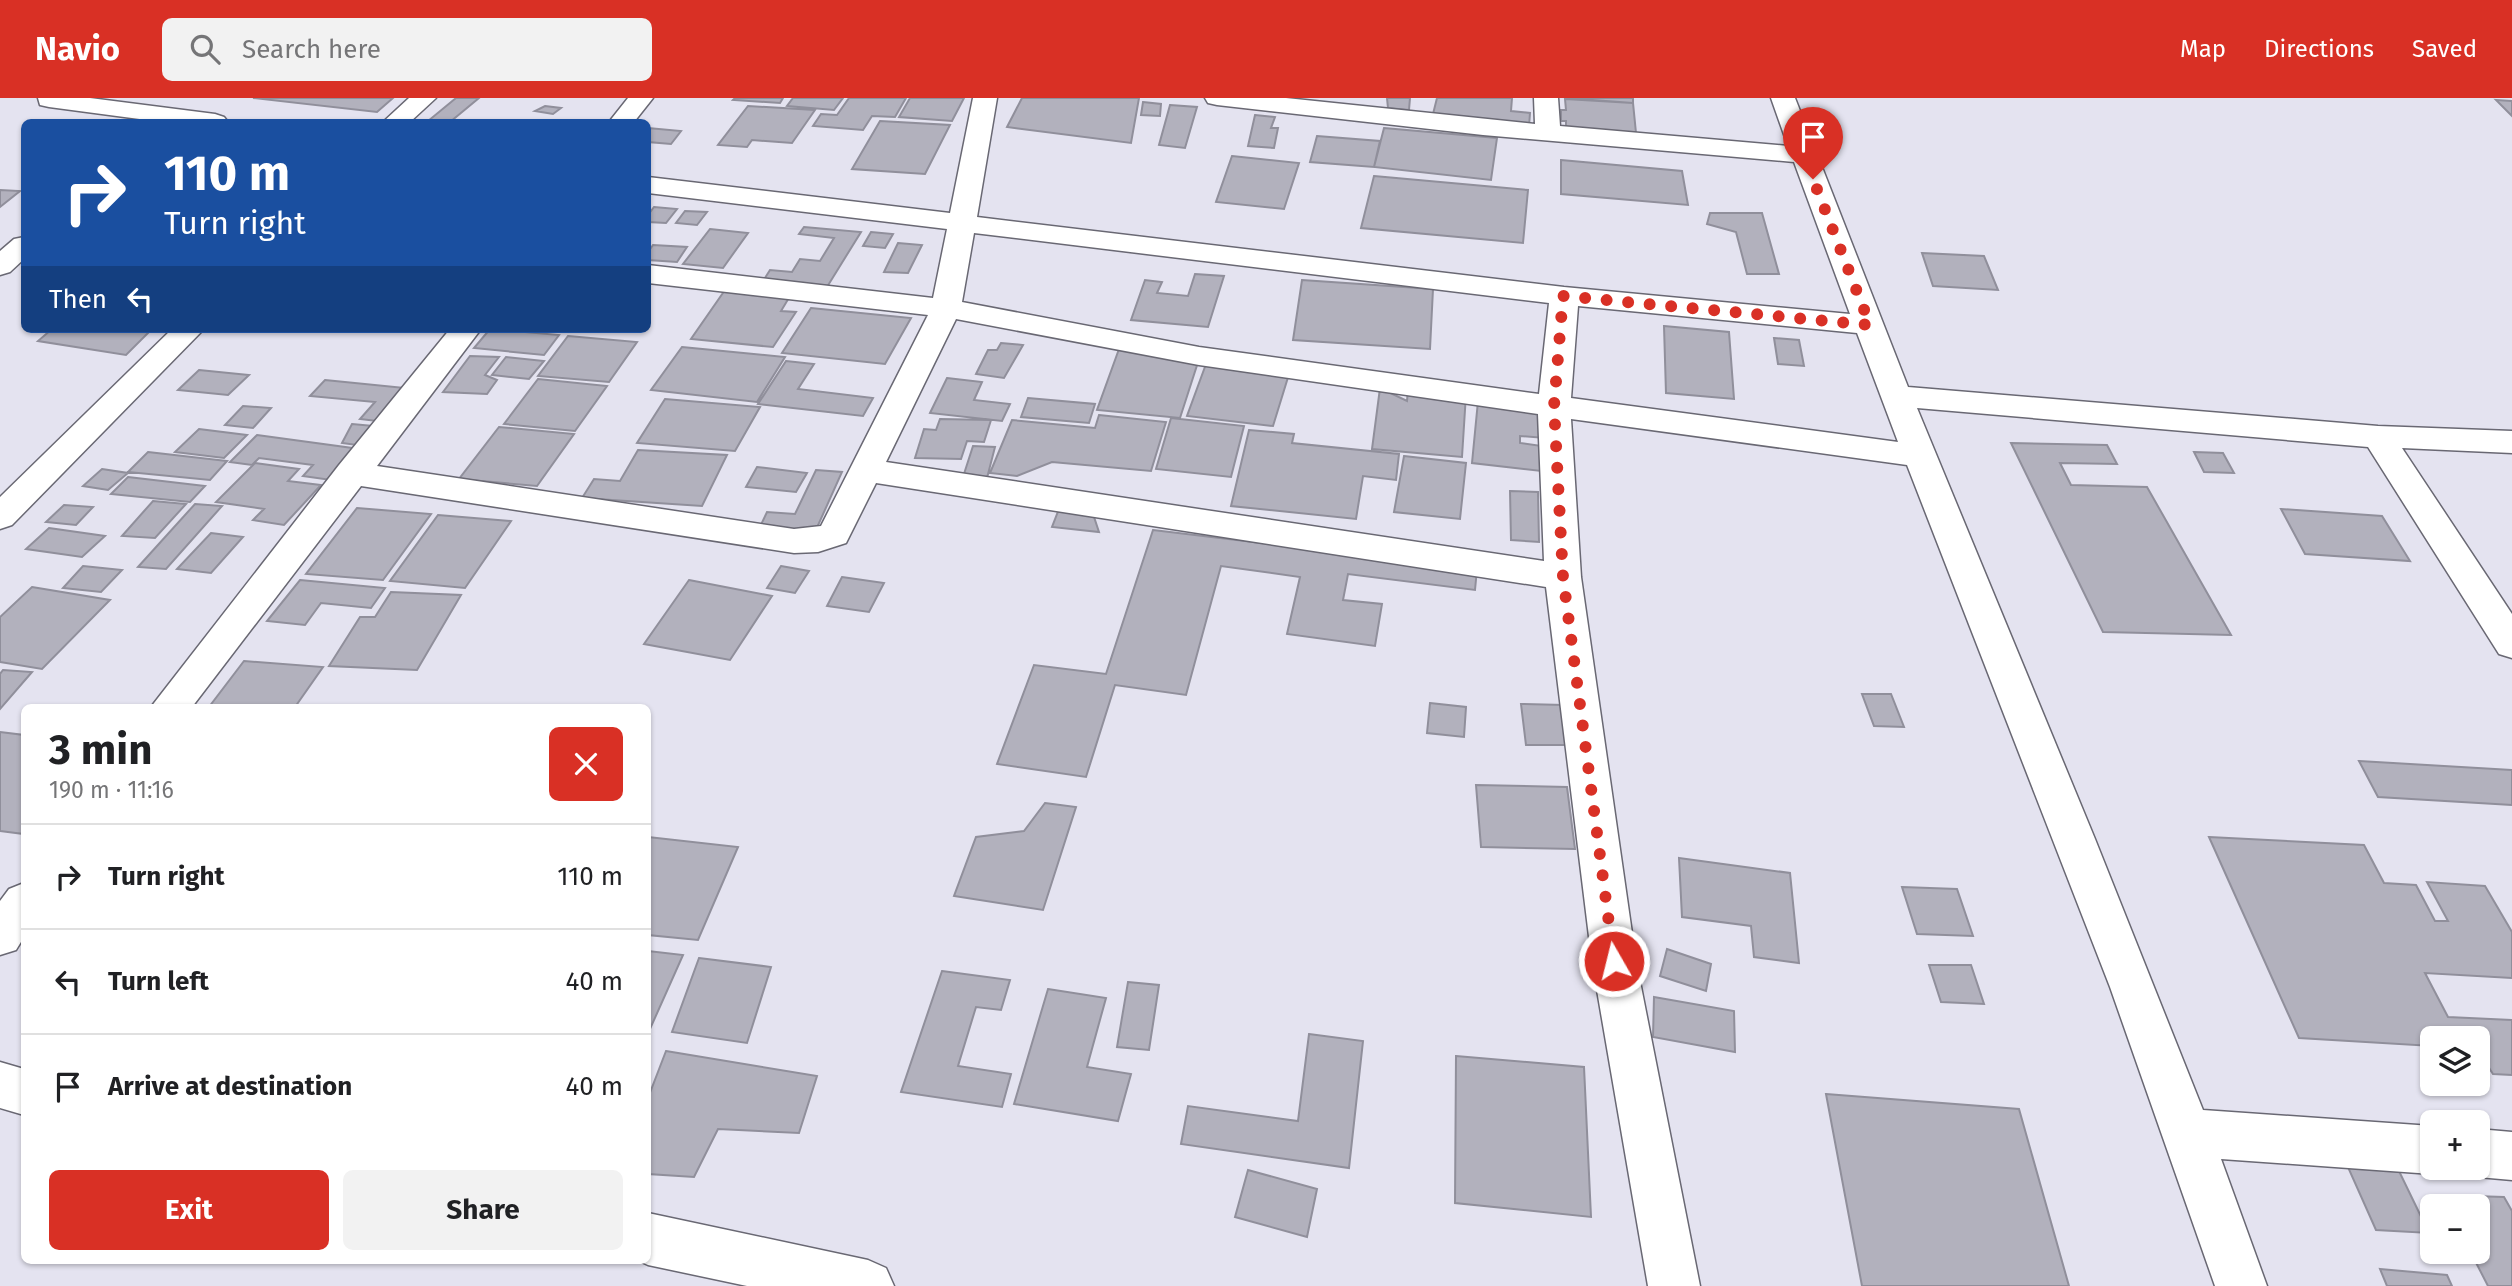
<!DOCTYPE html>
<meta charset="utf-8">
<style>
:root{--surface:#fff;--page:#f2f2f2;--text:#202124;--muted:#757577;--line:#e0e0e0;--accent:#d93025}
body{margin:0;font-family:"Fira Sans",sans-serif;background:var(--page);color:var(--text);height:100vh;display:flex;flex-direction:column;font-size:26px;white-space:nowrap}
*{box-sizing:border-box;margin:0}
p{font-size:23px;color:var(--muted)}
.icon{flex:none;width:38px;height:38px;fill:none;stroke:currentColor;stroke-width:2;stroke-linecap:round;stroke-linejoin:round}
.map{position:relative;flex:1;overflow:hidden}
.panel{position:absolute;left:21px;top:606px;width:630px;height:560px;display:flex;flex-direction:column;background:var(--surface);border-radius:10px;box-shadow:0 2px 5px #0004}
.panel>*{flex:none}
.guide{position:absolute;left:21px;top:21px;width:630px;height:214px;border-radius:10px;box-shadow:0 2px 5px #0004;background:#1a4fa0;color:#fff;overflow:hidden}
.buttons{position:absolute;left:2420px;top:928px;display:grid;gap:14px}
.buttons a{display:grid;place-items:center;width:70px;height:70px;border-radius:10px;background:var(--surface);box-shadow:0 2px 5px #0004;font-size:35px}
.pin{position:absolute;display:grid;place-items:center;width:60px;height:60px;color:#fff;margin:-72px -30px;border-radius:50% 50% 50% 0;rotate:-45deg;box-shadow:0 0 7px #0007}
.pin .icon{rotate:45deg}
.me{position:absolute;width:77px;margin:-38px;rotate:352deg;stroke-linejoin:round;filter:drop-shadow(0 0 5px #0008)}
.turn{display:flex;align-items:center;gap:24px;height:147px;padding:0 28px;font-size:32px}
.turn .icon{width:91px;height:91px;stroke-width:2.5}
.turn b{display:block;font-size:49px;line-height:60px}
.then{display:flex;align-items:center;height:66px;padding:0 28px;background:#0003;gap:14px;font-size:26px}
.round{display:grid;place-items:center;flex:none;width:74px;height:74px;border-radius:10px;background:var(--page)}
.head{display:flex;align-items:center;justify-content:space-between;height:119px;padding:0 28px}
h1{font-size:42px;font-weight:700;line-height:52px}
.action{display:flex;gap:14px;margin-top:auto;padding:14px 28px}
.action a{flex:1;height:80px;border-radius:10px;background:var(--accent);color:#fff;font-size:28px;font-weight:700;line-height:80px;text-align:center}
.action a+a{background:var(--page);color:var(--text)}
ul{padding:0;list-style:none}
li{display:flex;align-items:center;gap:21px;height:105px;padding:0 28px;border-top:2px solid var(--line)}
li div{flex:1}
li b{display:block;font-size:26px}
li em{font-style:normal}
header{display:flex;align-items:center;gap:42px;box-sizing:border-box;height:98px;padding:0 35px;background:var(--accent);color:#fff}
header strong{font-size:33px}
nav{display:flex;gap:38px;margin-inline-start:auto;font-size:24px}
.search{width:490px;height:63px;background:var(--page);display:flex;align-items:center;gap:18px;box-sizing:border-box;padding:0 24px;border-radius:10px;color:var(--muted);font-size:26px}
.map>svg:first-child{display:block}
</style>
<header>
<strong>Navio</strong>
<div class="search"><svg class="icon" aria-label="search" viewBox="0 0 24 24"><circle cx="10" cy="10" r="6"/><path d="M15 15l6 6"/></svg>Search here</div>
<nav><a>Map</a><a>Directions</a><a>Saved</a></nav>
</header>
<div class="map">
<svg width="2512" height="1188" viewBox="0 0 2512 1188">
<rect width="100%" height="100%" fill="#e4e3f0"/>
<!-- building -->
<path fill="#b2b1bd" stroke="#908f9b" stroke-width="2" d="M253 0H393L377 14Z
M456 0H479L450 24 428 23Z
M735 0H783L780 5 733 2Z
M793 0H843L834 12 787 8Z
M849 0H906L895 19 872 18 863 32 813 28 821 16 837 17Z
M910 0H964L952 23 899 19Z
M1022 0H1139L1131 45 1007 29Z
M1387 0H1410L1409 12 1388 10Z
M1437 0H1512L1511 13 1530 15 1529 29 1432 20Z
M1633 0V5L1565 0Z
M1565 1 1633 5 1636 35 1566 30V23H1561V12H1566Z
M2496 2 2512 3V18Z
M1143 4 1161 6 1160 18 1141 17Z
M1170 7 1197 9 1185 50 1159 47Z
M545 8 561 10 553 16 535 13Z
M748 8 815 12 792 45 752 42 747 49 718 47Z
M1255 17 1275 19 1271 30H1278L1274 50 1248 48Z
M880 23 950 27 925 76 852 71Z
M648 30 681 33 671 46 648 44Z
M1384 30 1497 40 1491 82 1374 69Z
M1317 38 1380 43 1374 69 1310 64Z
M1232 58 1299 65 1284 111 1216 104Z
M1561 62 1682 73 1688 107 1561 96Z
M1374 78 1528 92 1523 145 1361 130Z
M0 92 20 93 0 109Z
M654 109 677 111 666 125 648 124V117Z
M685 113 707 114 697 127 676 125Z
M1710 115H1762L1779 176H1747L1736 134 1707 126Z
M804 129 861 134 827 189 763 183 770 172 792 174 800 161 820 163 834 140 799 136Z
M710 131 748 135 723 170 683 166Z
M871 134 893 136 885 150 863 148Z
M898 145 922 147 908 175 884 174Z
M653 147 687 149 677 164 648 162V154Z
M1922 155 1984 158 1998 192 1933 188Z
M1195 176 1224 178 1208 229 1131 222 1145 182 1162 184 1157 195 1188 198Z
M1302 182 1433 191 1430 251 1293 242Z
M725 192 790 198 781 213 796 214 773 249 691 241Z
M811 210 911 220 885 266 782 255Z
M1664 228 1729 234 1734 301 1666 295Z
M52 231H152L126 257 38 243Z
M490 231H492L559 237 544 257 474 250Z
M568 238 637 244 609 284 538 278Z
M1774 240 1799 242 1804 268 1778 266Z
M1001 245 1023 247 1004 280 976 276 988 252H997Z
M682 249 785 259 757 304 651 292Z
M1119 251 1199 261 1180 320 1097 312Z
M470 258 499 259 485 277 497 282 487 296 443 294Z
M506 259 544 263 529 281 492 277Z
M786 263 814 266 798 291 873 300 863 318 758 306Z
M1206 266 1289 276 1273 328 1187 318Z
M199 272 249 277 228 297 178 292Z
M947 280 982 284 974 302 1010 306 1002 323 930 315Z
M538 281 607 288 575 333 504 326Z
M325 282 405 290 377 323 360 321 375 304 310 298Z
M1380 290 1407 303 1408 291 1466 296 1462 359 1372 351Z
M1028 300 1095 306 1089 325 1021 319Z
M665 301 760 309 735 353 637 345Z
M1478 303 1546 310 1545 340 1520 338V345L1542 348 1541 373 1472 365Z
M243 308 271 310 253 330 225 327Z
M1099 317 1166 324 1151 373 1052 364 1017 378 990 375 1012 322 1095 330Z
M1171 320 1244 328 1231 379 1156 371Z
M940 321 991 322 984 344 967 343 961 361 915 360 924 331 936 332Z
M352 326 374 328 357 347 342 345Z
M499 329 574 336 537 388 459 381Z
M199 331 247 337 224 360 175 354Z
M1249 332 1294 336 1292 345 1399 356 1396 382 1363 378 1356 421 1231 408Z
M257 337 360 351 331 382 303 378 313 367 259 360 252 367 230 364Z
M2011 345 2107 347 2117 366 2060 365 2071 387 2147 389 2231 537 2103 534Z
M973 348 995 349 987 380 963 379Z
M638 352 727 357 702 408 582 400 594 381 620 383Z
M148 354 227 363 210 382 128 374Z
M2194 354 2223 355 2234 375 2204 374Z
M1404 358 1466 365 1460 421 1394 414Z
M255 365 299 371 288 383 321 387 284 427 253 422 264 411 216 404Z
M757 369 807 375 796 394 746 389Z
M102 371 128 375 108 392 83 388Z
M816 372 842 374 815 434 760 429 767 414 795 416Z
M128 379 205 388 190 404 111 396Z
M1510 393 1538 394 1539 444 1511 442Z
M153 403 186 406 155 440 122 438Z
M195 406 222 408 166 471 138 469Z
M64 407 93 409 76 427 46 424Z
M357 410 431 416 383 482 306 476Z
M1059 411 1093 416 1099 434 1052 429Z
M2281 411 2382 418 2410 463 2305 456Z
M438 417 511 423 465 490 390 483Z
M49 430 105 438 82 459 26 451Z
M1153 432 1477 471 1475 492 1348 476 1343 502 1382 506 1375 548 1287 536 1300 479 1221 468 1186 597 1115 587 1086 679 997 666 1034 567 1106 576Z
M211 435 243 439 211 475 177 471Z
M83 468 122 472 101 494 63 490Z
M781 468 809 473 795 495 767 490Z
M842 479 884 485 869 514 827 508Z
M300 482 385 490 371 510 321 505 305 527 267 523Z
M689 482 772 498 730 562 644 546Z
M32 489 110 502 42 571 0 564V519Z
M391 494 461 497 417 572 329 568 360 519H375Z
M244 563 323 569 295 609H209Z
M3 572 32 574 0 611V576Z
M1862 596H1891L1904 629 1874 628Z
M1430 605 1466 609 1464 639 1427 635Z
M1521 606 1564 607 1571 647H1526Z
M0 634 24 637V736L0 733Z
M2359 663 2512 672V707L2378 699Z
M1476 687 1567 689 1575 751 1481 749Z
M1045 705 1076 709 1043 812 954 798 976 739 1024 733Z
M648 739 738 749 698 842 648 837Z
M2209 739 2364 747 2384 785 2416 787 2435 823H2448L2427 784 2485 788 2512 834V880L2425 875 2448 919 2512 922V977L2493 976 2478 953V940H2470L2466 934 2465 940H2432V948L2299 940Z
M1679 760 1790 775 1799 865 1754 859 1751 828 1682 819Z
M1902 789 1957 791 1973 838 1917 836Z
M1667 851 1711 866 1706 893 1660 878Z
M648 853 683 857 650 931 648 930Z
M699 860 771 869 747 945 672 934Z
M1929 867H1971L1984 906 1941 904Z
M942 873 1010 882 1001 912 976 909 958 968 1011 976 1002 1009 901 994Z
M1128 884 1159 887 1149 952 1117 949Z
M1048 891 1106 900 1087 969 1131 976 1118 1023 1014 1006Z
M1654 899 1734 913 1735 954 1653 939Z
M1309 936 1363 943 1349 1070 1181 1046 1188 1008 1298 1023Z
M666 953 817 978 799 1035 718 1031 694 1079 648 1076V1000Z
M1456 958 1584 969 1591 1119 1455 1105Z
M1826 996 2019 1011 2069 1188H1862Z
M2347 1067 2398 1071 2429 1135 2376 1132Z
M1248 1072 1317 1091 1307 1139 1235 1119Z
M2442 1097 2504 1099 2512 1113V1188H2488L2470 1153H2478V1108H2448Z
M2380 1171 2447 1177 2452 1188H2387Z"/>
<g fill="none" stroke-linecap="round" stroke-linejoin="round">
<defs>
<path id="minor" d="M38 0H90L215 16 224 19 228 24H162L49 9 40 7Z
M409 0H436L410 24H383Z
M628 0H653L634 24H609Z
M973 0H997L977 119 1564 189 1850 216 1794 64 1483 37 1217 7 1208 5 1205 0H1286L1535 26 1534 0H1558L1560 28 1788 48 1771 0H1795L1908 289 2378 328 2512 333V355L2402 350 2512 516V560L2499 556 2368 349 1917 310 2095 741 2203 1012 2432 1028V1069H2449L2432 1076 2221 1061 2267 1188H2215L2110 889 1907 367 1571 321 1581 479 1636 863 1700 1188H1648L1592 863 1546 489 876 385 846 445 818 454 794 455 361 388 192 609H151L339 367 450 231H481L377 368 794 431 821 428 928 217 648 185V167L933 200 947 131 648 95V79L950 115ZM974 135 1549 205 1539 296 1199 249 962 204ZM1578 208 1857 235 1898 344 1571 300ZM956 221 1199 267 1538 316 1544 463 886 364Z
M24 139V161L10 174 0 177V153L14 141Z
M172 231H204L12 427 0 431V399Z
M24 785V839L16 852 0 857V803L9 791Z
M0 964 24 971V1017L0 1010Z
M2478 1031 2512 1034V1082L2478 1079 2461 1072 2459 1069H2478Z
M648 1115 868 1162 886 1170 894 1188H747L648 1167 637 1162H648Z"/>
</defs>
<!-- minor casing -->
<use href="#minor" stroke="#696873" stroke-width="3"/>
<!-- minor -->
<use href="#minor" fill="#fff" fill-rule="evenodd"/>
</g>
<g fill="none" stroke-linecap="round" stroke-linejoin="round">
<!-- route -->
<path stroke="#d93025" stroke-width="12" stroke-dasharray="0 21.6" d="M1614 863 1563 479 1554 308 1563 198 1870 227 1813 81"/>
</g>
</svg>
<div class="buttons">
<a><svg class="icon" aria-label="layers" viewBox="0 0 24 24"><path d="M12 4l9 5-9 5-9-5zM3 14l9 5 9-5"/></svg></a>
<a>+</a>
<a>−</a>
</div>
<div class="pin" style="left:1813px;top:81px;background:#d93025"><svg class="icon" aria-label="arrive" viewBox="0 0 24 24"><path d="M6 21V4h12l-3 4 3 4H6"/></svg></div>
<svg class="me" style="left:1614px;top:863px" viewBox="-20 -20 40 40"><circle r="17" fill="#d93025" stroke="#fff" stroke-width="3"/><path d="M0-11L8 9 0 5-8 9z" fill="#fff"/></svg>
<div class="guide">
<div class="turn"><svg class="icon" aria-label="right" viewBox="0 0 24 24"><path d="M7 20v-9h11M14 6l5 5-5 5"/></svg><div><b>110 m</b>Turn right</div></div>
<div class="then">Then<svg class="icon" aria-label="left" viewBox="0 0 24 24"><path d="M17 20v-9H6M10 6l-5 5 5 5"/></svg></div>
</div>
<section class="panel">
<div class="head"><div><h1>3 min</h1><p>190 m · 11:16</p></div><a class="round" style="background:#d93025;color:#fff"><svg class="icon" aria-label="close" viewBox="0 0 24 24"><path d="M6 6l12 12M18 6L6 18"/></svg></a></div>
<ul>
<li><svg class="icon" aria-label="right" viewBox="0 0 24 24"><path d="M7 20v-9h11M14 6l5 5-5 5"/></svg><div><b>Turn right</b></div><em>110 m</em></li>
<li><svg class="icon" aria-label="left" viewBox="0 0 24 24"><path d="M17 20v-9H6M10 6l-5 5 5 5"/></svg><div><b>Turn left</b></div><em>40 m</em></li>
<li><svg class="icon" aria-label="arrive" viewBox="0 0 24 24"><path d="M6 21V4h12l-3 4 3 4H6"/></svg><div><b>Arrive at destination</b></div><em>40 m</em></li>
</ul>
<div class="action"><a>Exit</a><a>Share</a></div>
</section>
</div>
